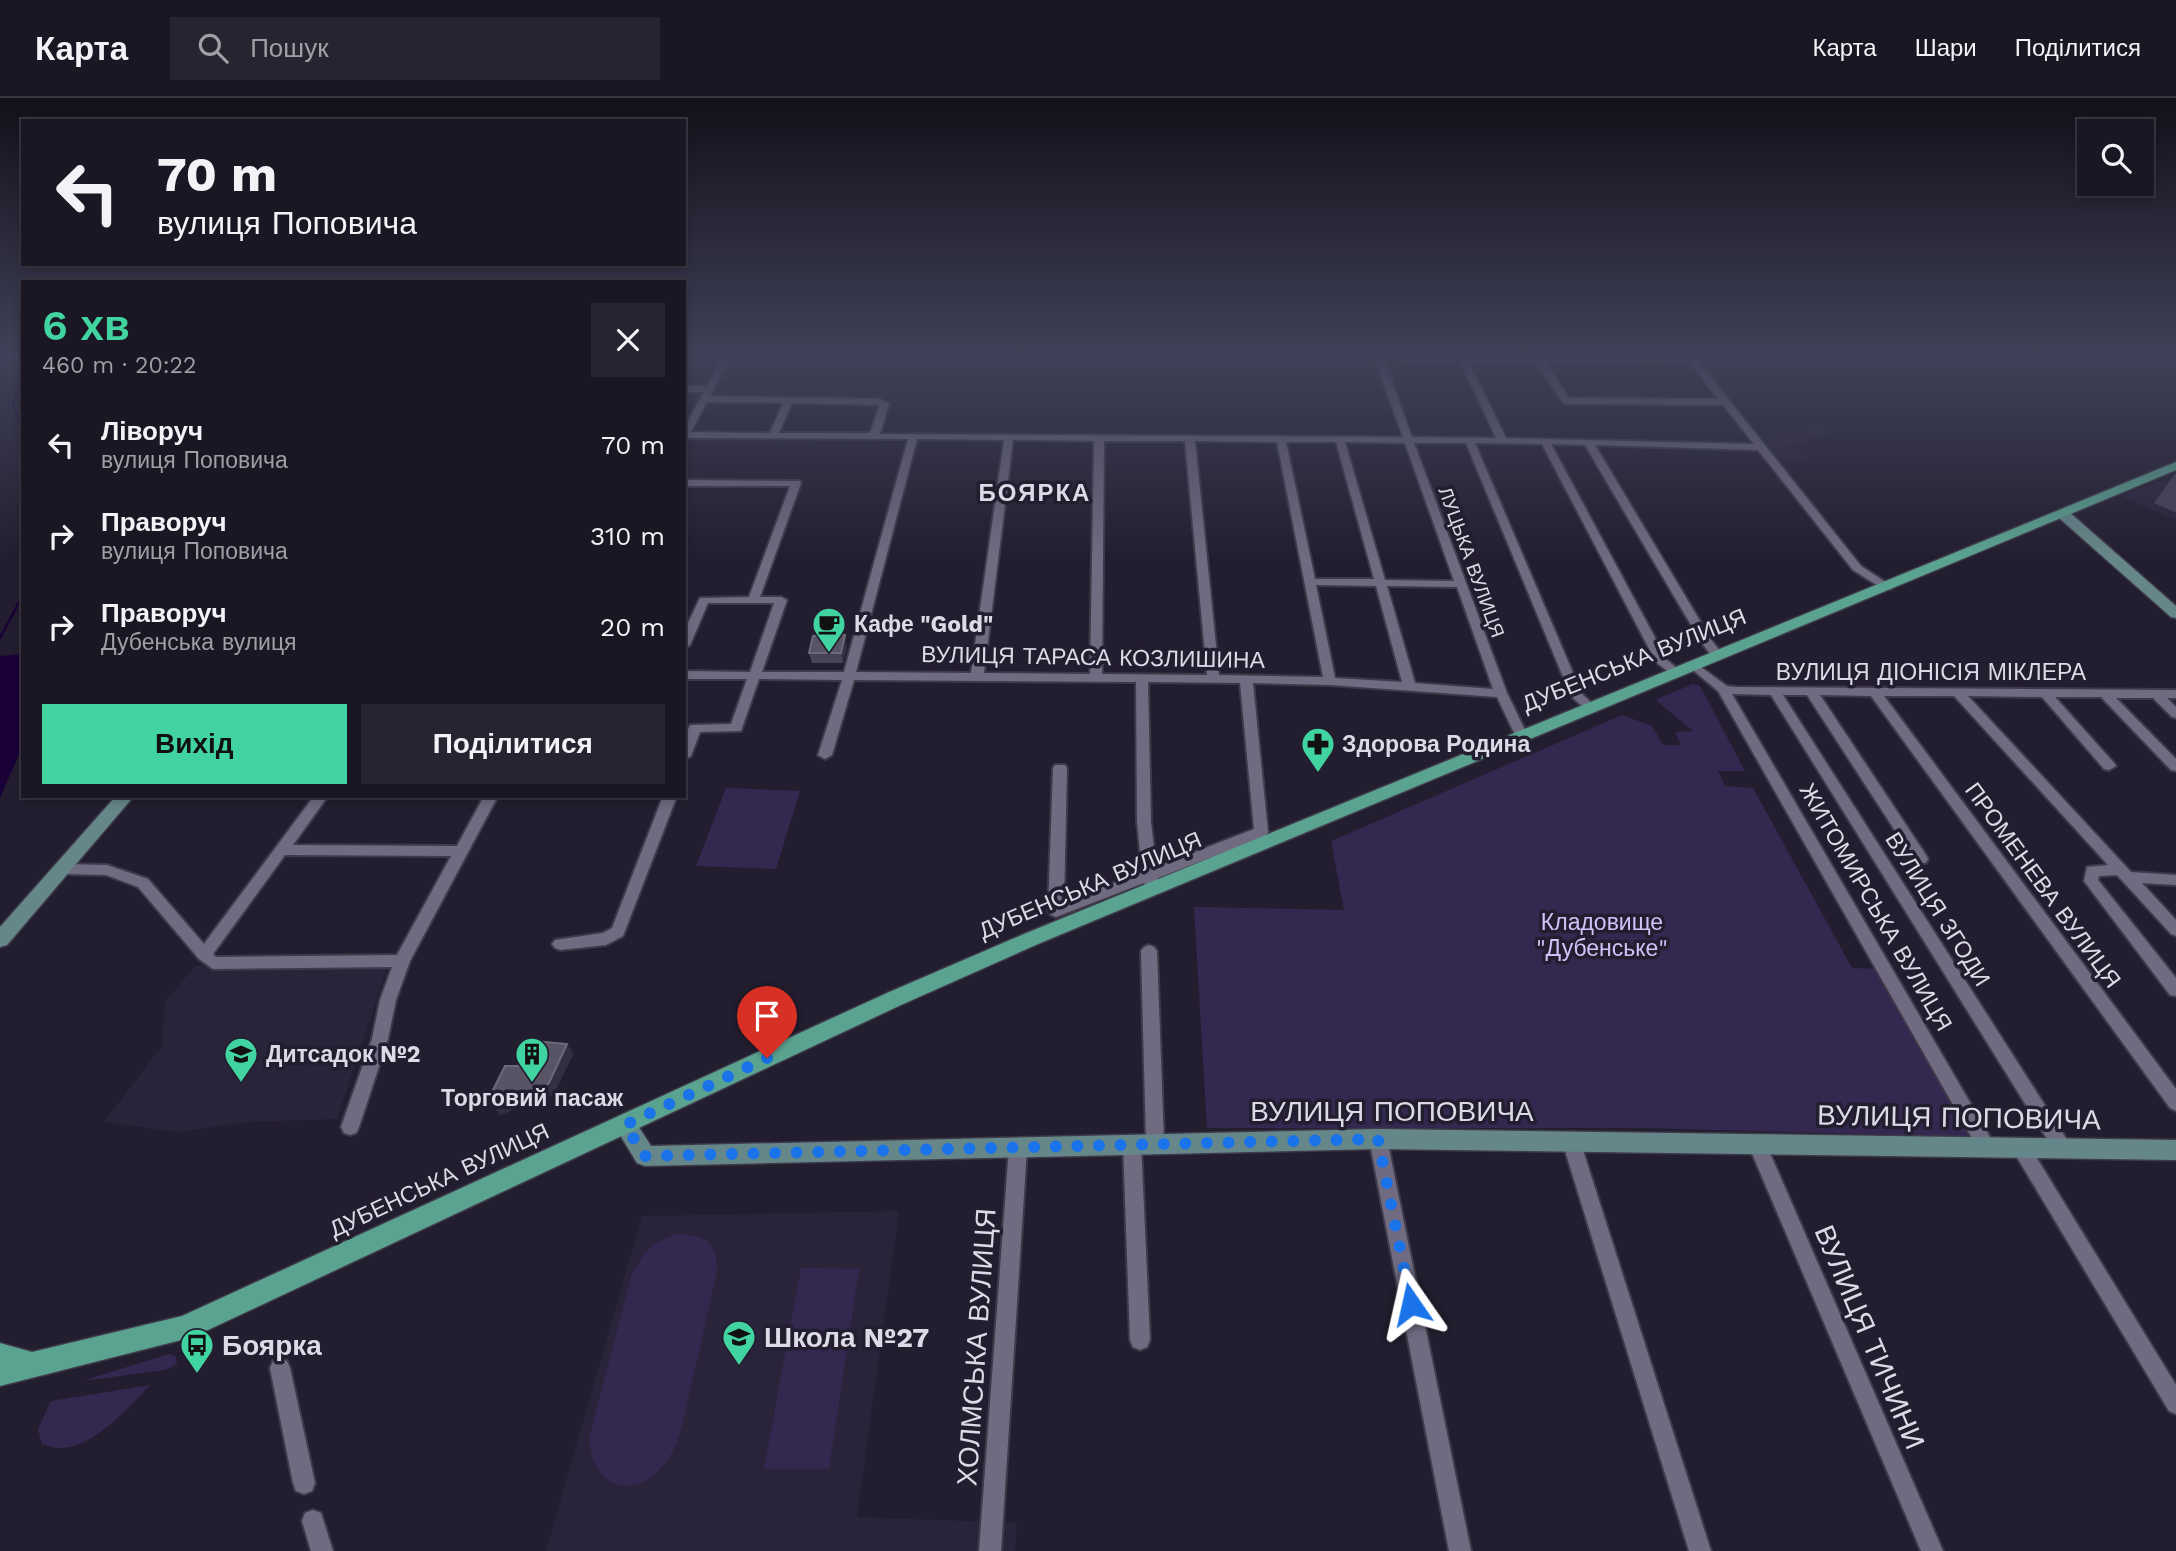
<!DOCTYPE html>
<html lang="uk">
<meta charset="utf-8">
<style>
:root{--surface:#1a1623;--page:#272330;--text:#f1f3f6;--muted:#9f9fa6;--line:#383541;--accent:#41d4a1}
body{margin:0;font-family:"Work Sans",sans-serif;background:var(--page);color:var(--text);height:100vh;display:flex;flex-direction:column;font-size:26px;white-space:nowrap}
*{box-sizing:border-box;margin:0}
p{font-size:23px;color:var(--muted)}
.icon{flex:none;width:38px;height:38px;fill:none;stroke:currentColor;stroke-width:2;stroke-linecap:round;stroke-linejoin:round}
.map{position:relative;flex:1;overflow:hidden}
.drawer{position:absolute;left:21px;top:182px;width:665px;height:518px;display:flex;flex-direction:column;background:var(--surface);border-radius:0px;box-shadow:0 4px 10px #0003,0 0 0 2px var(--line)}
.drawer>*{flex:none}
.guide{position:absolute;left:21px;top:21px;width:665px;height:147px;border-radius:0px;box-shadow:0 4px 10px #0003,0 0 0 2px var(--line);background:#1a1623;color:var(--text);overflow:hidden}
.controls{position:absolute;left:2077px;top:21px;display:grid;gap:14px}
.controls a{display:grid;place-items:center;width:77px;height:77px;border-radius:0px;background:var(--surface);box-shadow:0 4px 10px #0003,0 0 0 2px var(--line);font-size:35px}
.pin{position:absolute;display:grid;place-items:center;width:60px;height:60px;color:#fff;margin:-72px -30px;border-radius:50% 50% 50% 0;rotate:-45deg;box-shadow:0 0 7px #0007}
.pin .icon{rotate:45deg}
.me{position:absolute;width:77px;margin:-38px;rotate:349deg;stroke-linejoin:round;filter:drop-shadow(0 0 5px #0008)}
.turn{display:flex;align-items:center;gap:24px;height:147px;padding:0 21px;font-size:32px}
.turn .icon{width:91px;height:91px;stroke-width:2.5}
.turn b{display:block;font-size:49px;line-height:60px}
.round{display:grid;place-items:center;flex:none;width:74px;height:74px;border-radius:0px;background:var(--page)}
.headline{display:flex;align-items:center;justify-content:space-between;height:119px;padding:0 21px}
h1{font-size:42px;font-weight:600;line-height:52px;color:var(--accent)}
.action{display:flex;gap:14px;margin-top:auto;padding:14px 21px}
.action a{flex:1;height:80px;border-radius:0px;background:var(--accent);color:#111;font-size:28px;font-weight:600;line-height:80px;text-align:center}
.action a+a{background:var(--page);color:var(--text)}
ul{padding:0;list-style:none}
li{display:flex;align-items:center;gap:21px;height:91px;padding:0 21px}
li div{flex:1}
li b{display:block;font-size:26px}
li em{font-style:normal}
header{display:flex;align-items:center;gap:42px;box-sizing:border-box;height:98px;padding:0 35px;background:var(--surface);border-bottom:2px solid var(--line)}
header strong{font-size:33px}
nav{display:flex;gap:38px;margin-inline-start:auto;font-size:24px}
.search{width:490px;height:63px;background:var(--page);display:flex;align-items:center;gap:18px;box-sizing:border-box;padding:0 24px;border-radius:0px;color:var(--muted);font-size:26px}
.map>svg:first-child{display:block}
</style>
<header>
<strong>Карта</strong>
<div class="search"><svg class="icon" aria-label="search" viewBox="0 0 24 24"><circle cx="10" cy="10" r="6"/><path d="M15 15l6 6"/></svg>Пошук</div>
<nav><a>Карта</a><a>Шари</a><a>Поділитися</a></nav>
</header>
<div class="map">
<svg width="2176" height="1453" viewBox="0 0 2176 1453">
<rect width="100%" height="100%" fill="#231e2f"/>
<!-- built -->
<path fill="#2a243b" d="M1817 325 1835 334 1788 348 1809 360 1804 362H1780L1760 337 1778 336Z
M2176 378V422L2121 398 2143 389Z
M195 868H388L337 1021 247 1024 178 1034 104 1024 162 948 165 904Z
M899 1113 857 1419 1017 1425 1015 1453H546L642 1118Z"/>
<!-- green -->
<path fill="#342850" d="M1693 586 1700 588 1745 673H1718L1725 688 1753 690 1852 870 1884 871 1975 1039 1645 1030H1207L1194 809 1344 812 1331 743 1622 617 1652 628 1663 647H1681L1675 634 1693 633 1658 604 1657 601Z
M726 690 800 693 776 771 696 768Z
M677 1136C705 1137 716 1143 717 1172 709 1211 700 1249 691 1288 685 1312 682 1339 669 1360 639 1405 588 1393 590 1337L631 1179C644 1154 650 1145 677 1136Z
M801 1170 859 1171 829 1371H764Z
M169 1256 176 1258 177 1266 165 1272 82 1283Z
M150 1287C130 1309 91 1352 59 1350 53 1350 47 1347 42 1346L38 1331 51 1303Z"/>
<!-- water -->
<path fill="#190138" d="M23 556V647L0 700V558Z"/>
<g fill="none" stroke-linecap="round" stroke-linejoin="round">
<!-- stream -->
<path stroke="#190138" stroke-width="2.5" d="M23 274 13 307 23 333
M0 540 23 497"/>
<defs>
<path id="street" d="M724 257H732L710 298 879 301 889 306 880 336 1403 339 1375 262 1011 260 1007 257 1685 259 1684 257H1693L1861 468 1893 489 1891 491H1883L1853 472 1758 352 1595 347 1712 543 1724 558 1718 562 1714 561 1701 544 1585 347 1551 346 1667 562 1682 574 1680 577H1672L1656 564 1542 346 1475 345 1582 596 1597 610 1591 614 1587 613 1571 598 1466 345H1414L1507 595 1528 638 1527 641H1517L1497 599 1330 587 1253 585 1268 734 1266 738 1158 780 1156 790H1146L1144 785 1056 819 1051 817 1048 813 1053 670 1055 667H1065L1067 670 1064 804 1142 774 1137 724 1136 584 854 582 832 657 825 661 818 657 842 582 759 581 741 633 700 634 691 658 684 662V641L690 627 731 626 747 581H684V573L750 574 774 505H708L690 547 684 551V533L700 500 749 499 790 388H684V382L800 383 801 385 760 499H781L787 502 762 574H844L908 341 688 340 684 342V330L704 294H684V288H707ZM1384 262 1460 263 1496 340 1412 339ZM1468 263H1535L1563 305 1566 306 1723 307 1754 346 1506 340ZM1544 263 1690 265 1718 301 1569 300ZM707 304 783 305 770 335 691 334ZM792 305 878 307 879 309 870 335H779ZM917 341 1004 342 971 575 856 574ZM1013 342 1094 343 1090 576 984 575ZM1104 343H1185L1207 577 1102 576ZM1195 343 1277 344 1323 579 1219 577ZM1286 344H1336L1374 481H1315ZM1345 344 1405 345 1454 483 1385 482ZM1316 487 1376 488 1402 584 1335 580ZM1387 488 1457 489 1493 591 1415 585ZM1148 584 1240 585 1254 731 1156 769 1151 724Z
M1694 564 1727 588 1736 589 2176 592V600H2167L2176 609V620L2172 619 2153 600H2116L2176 661V673L2171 672 2101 599H2055L2114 665 2116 668 2109 672 2104 671 2042 599 1968 598 2131 774 2176 777V787L2142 785 2176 822V838L2171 836 2117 777 2099 778 2098 782 2176 880V898L2170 897 2084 783 2087 769 2108 767 1954 598H1884L2176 991V1013L2170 1010 1871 598 1820 597 1926 757 1928 761 1926 765H1916L1807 597H1783L2069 1045 2072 1051 2069 1057 2063 1059 2057 1057 1771 597 1732 596 1993 1044 1996 1050 1993 1056 1987 1058 1981 1056 1718 593 1688 568Z
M314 698H328L293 747 457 748 484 698H498L410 863 396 902 388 941 359 1029 356 1035 350 1037 344 1035 341 1029 372 941 380 902 392 869 213 871 199 861 138 789 106 777 63 776 58 775 56 771 58 767 63 766 107 767 148 781 204 846ZM285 757 451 758 397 857 216 859 213 856Z
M663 698H677L623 838 606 847 560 852 555 850 552 846 555 842 603 835 612 830Z
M1149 847 1154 849 1157 853 1164 1044 1161 1050 1155 1052 1149 1050 1146 1044 1141 853 1144 849Z
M1378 1033 1384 1035 1387 1041 1471 1453H1449L1369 1041 1372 1035Z
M1571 1035 1577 1037 1580 1043 1711 1453H1689L1562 1043 1565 1037Z
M1132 1037 1138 1039 1141 1045 1150 1242 1147 1249 1140 1252 1133 1249 1130 1242 1123 1045 1126 1039Z
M1757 1038 1763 1040 1766 1046 1943 1453H1921L1748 1046 1751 1040Z
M1018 1042 1024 1044 1027 1050 1001 1453H979L1009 1050 1012 1044Z
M2021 1042 2027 1044 2176 1287V1316L2169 1313 2015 1056 2012 1050 2015 1044Z
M280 1260 287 1263 290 1270 315 1385 312 1393 304 1396 296 1393 293 1385 270 1270 273 1263Z
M313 1412 321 1415 333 1453H311L302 1423 305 1415Z"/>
<path id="secondary" d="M2063 412 2068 413 2176 508V520L2171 519 2058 419V413Z
M116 698H134L7 847 0 849V829Z
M625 1017 633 1020 651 1048 1378 1031 2176 1042V1062L1378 1051 645 1068 637 1065 614 1027 617 1020Z"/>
<path id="primary" d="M2176 364V372L1038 846 901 907 193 1239 0 1288V1245L32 1254 182 1218 887 895 1024 836Z"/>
</defs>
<!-- street casing -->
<use href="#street" stroke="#3e3a49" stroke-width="4"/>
<!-- secondary casing -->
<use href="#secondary" stroke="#3e3a49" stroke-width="3"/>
<!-- primary casing -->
<use href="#primary" stroke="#3e3a49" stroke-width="3"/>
<!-- street -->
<use href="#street" fill="#706b81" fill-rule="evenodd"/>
<!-- secondary -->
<use href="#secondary" fill="#668789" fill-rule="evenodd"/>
<!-- primary -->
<use href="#primary" fill="#5ba391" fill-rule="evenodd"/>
</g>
<!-- wall -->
<path fill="#484457" d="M2176 376V414H2175L2154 405 2174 377Z
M847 548 843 565H812L809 555Z
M567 946 573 956 554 995 542 1006 527 1009 521 1008 500 1017 494 1007 520 968Z"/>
<!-- shaded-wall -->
<path fill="#332e40" d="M845 537 847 548 843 565 841 555Z
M567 946 573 956 554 995 542 1006 527 1009 521 1000Z
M514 998 521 1008 500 1017 494 1007Z"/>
<!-- building -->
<path fill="#585466" stroke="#6d697a" stroke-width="2" d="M845 537 841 555H809L813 538Z
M535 943 567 946 549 985 536 996 521 1000 514 998 494 1007 492 994 505 968H520Z"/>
<!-- sky -->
<linearGradient id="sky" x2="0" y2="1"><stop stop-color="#13101a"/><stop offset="0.56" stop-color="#3f4158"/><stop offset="1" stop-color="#3f4158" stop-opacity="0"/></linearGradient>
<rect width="2176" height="461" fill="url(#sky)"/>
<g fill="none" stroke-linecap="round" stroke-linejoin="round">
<!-- route -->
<path stroke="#1a73e8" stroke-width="12" stroke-dasharray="0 21.6" d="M767 960 625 1027 645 1058 1378 1041 1411 1206"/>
</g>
<!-- icons -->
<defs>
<symbol id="cafe-pin" viewBox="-11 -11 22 30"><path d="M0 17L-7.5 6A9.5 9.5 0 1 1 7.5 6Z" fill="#41d4a1" stroke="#231e2f"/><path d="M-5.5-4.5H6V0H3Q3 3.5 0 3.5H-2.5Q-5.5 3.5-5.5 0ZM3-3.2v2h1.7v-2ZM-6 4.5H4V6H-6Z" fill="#111"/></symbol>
<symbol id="pharmacy-pin" viewBox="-11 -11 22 30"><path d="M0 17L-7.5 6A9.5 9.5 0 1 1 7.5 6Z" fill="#41d4a1" stroke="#231e2f"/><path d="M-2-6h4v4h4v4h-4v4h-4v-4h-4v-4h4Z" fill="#111"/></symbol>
<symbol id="school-pin" viewBox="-11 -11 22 30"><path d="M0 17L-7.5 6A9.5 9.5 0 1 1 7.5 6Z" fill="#41d4a1" stroke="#231e2f"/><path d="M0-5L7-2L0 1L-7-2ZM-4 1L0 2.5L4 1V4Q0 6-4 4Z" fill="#111"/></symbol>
<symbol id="building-pin" viewBox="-11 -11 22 30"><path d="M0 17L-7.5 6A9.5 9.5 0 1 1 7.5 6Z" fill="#41d4a1" stroke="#231e2f"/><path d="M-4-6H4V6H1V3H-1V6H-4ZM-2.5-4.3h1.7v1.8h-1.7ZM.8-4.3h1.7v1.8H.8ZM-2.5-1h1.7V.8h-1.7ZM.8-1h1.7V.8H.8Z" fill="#111"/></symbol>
<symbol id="bus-pin" viewBox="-11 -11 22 30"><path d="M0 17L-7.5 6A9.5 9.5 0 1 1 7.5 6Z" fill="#41d4a1" stroke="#231e2f"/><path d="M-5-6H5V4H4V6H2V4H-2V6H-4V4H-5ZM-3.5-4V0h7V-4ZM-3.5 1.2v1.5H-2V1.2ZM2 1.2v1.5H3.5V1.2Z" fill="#111"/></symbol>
</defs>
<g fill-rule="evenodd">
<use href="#cafe-pin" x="810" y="507" width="38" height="52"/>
<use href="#pharmacy-pin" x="1299" y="627" width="38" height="52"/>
<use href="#school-pin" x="222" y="937" width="38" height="52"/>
<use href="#building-pin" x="513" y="937" width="38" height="52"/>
<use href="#school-pin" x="720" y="1220" width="38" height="52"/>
<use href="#bus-pin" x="178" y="1228" width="38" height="52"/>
</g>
<g text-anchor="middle" stroke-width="7" stroke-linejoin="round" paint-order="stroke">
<!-- far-street labels -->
<g font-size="19" fill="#dcdae6" stroke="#231e2f">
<text transform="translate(1472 464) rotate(70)" y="7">ЛУЦЬКА ВУЛИЦЯ</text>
</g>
<!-- poi labels -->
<g font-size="23" font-weight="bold" fill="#dcdae6" stroke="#231e2f" text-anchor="start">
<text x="854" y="534">Кафе "Gold"</text>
<text x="1342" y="654">Здорова Родина</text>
<text x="266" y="964">Дитсадок №2</text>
<text x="532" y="1008" text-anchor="middle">Торговий пасаж</text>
</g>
<!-- street labels -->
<g font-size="23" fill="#dcdae6" stroke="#231e2f">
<text transform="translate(1093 559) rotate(1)" y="8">ВУЛИЦЯ ТАРАСА КОЗЛИШИНА</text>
<text transform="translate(1634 562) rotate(-22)" y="8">ДУБЕНСЬКА ВУЛИЦЯ</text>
<text x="1931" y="582">ВУЛИЦЯ ДІОНІСІЯ МІКЛЕРА</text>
<text transform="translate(1090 787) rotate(-23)" y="8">ДУБЕНСЬКА ВУЛИЦЯ</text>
<text transform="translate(2043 787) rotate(54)" y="8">ПРОМЕНЕВА ВУЛИЦЯ</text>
<text transform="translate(1876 809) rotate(60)" y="8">ЖИТОМИРСЬКА ВУЛИЦЯ</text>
<text transform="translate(1938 811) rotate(58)" y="8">ВУЛИЦЯ ЗГОДИ</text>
<text transform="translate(439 1082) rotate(-25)" y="8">ДУБЕНСЬКА ВУЛИЦЯ</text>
</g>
<!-- park labels -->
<g font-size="23" fill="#d0c2f9" stroke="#231e2f">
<text x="1602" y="832">Кладовище<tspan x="1602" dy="26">"Дубенське"</tspan></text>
</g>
<!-- far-district labels -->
<g font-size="24" font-weight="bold" letter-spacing="2" fill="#dcdae6" stroke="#231e2f">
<text x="1035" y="403">БОЯРКА</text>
</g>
<!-- near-street labels -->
<g font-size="28" fill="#dcdae6" stroke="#231e2f">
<text x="1392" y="1023">ВУЛИЦЯ ПОПОВИЧА</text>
<text transform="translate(1959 1019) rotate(1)" y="10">ВУЛИЦЯ ПОПОВИЧА</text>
<text transform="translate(1870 1239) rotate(67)" y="10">ВУЛИЦЯ ТИЧИНИ</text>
<text transform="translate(976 1249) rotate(-86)" y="10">ХОЛМСЬКА ВУЛИЦЯ</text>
</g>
<!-- near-poi labels -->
<g font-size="28" font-weight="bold" fill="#dcdae6" stroke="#231e2f" text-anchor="start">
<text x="764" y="1249">Школа №27</text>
<text x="222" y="1257">Боярка</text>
</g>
</g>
</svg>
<div class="controls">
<a><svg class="icon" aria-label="search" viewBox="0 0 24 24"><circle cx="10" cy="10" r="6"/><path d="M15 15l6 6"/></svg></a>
</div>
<div class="pin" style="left:767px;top:960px;background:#d93025"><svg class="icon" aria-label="arrive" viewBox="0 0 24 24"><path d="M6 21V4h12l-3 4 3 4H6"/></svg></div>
<svg class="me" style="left:1411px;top:1206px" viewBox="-20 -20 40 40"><path d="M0-17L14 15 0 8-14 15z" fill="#1a73e8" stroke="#fff" stroke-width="4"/></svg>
<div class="guide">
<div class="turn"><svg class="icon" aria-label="left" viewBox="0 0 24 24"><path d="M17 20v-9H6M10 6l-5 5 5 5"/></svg><div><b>70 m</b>вулиця Поповича</div></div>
</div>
<section class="drawer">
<div class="headline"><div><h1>6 хв</h1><p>460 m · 20:22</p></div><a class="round"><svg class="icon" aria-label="close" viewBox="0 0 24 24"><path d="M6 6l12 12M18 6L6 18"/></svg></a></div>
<ul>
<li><svg class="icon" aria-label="left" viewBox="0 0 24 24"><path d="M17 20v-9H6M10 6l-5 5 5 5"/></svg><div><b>Ліворуч</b><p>вулиця Поповича</p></div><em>70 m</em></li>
<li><svg class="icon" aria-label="right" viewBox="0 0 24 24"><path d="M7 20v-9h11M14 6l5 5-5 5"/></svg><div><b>Праворуч</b><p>вулиця Поповича</p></div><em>310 m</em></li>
<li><svg class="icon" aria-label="right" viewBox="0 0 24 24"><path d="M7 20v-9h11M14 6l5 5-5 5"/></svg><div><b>Праворуч</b><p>Дубенська вулиця</p></div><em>20 m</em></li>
</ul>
<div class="action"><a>Вихід</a><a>Поділитися</a></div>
</section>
</div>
